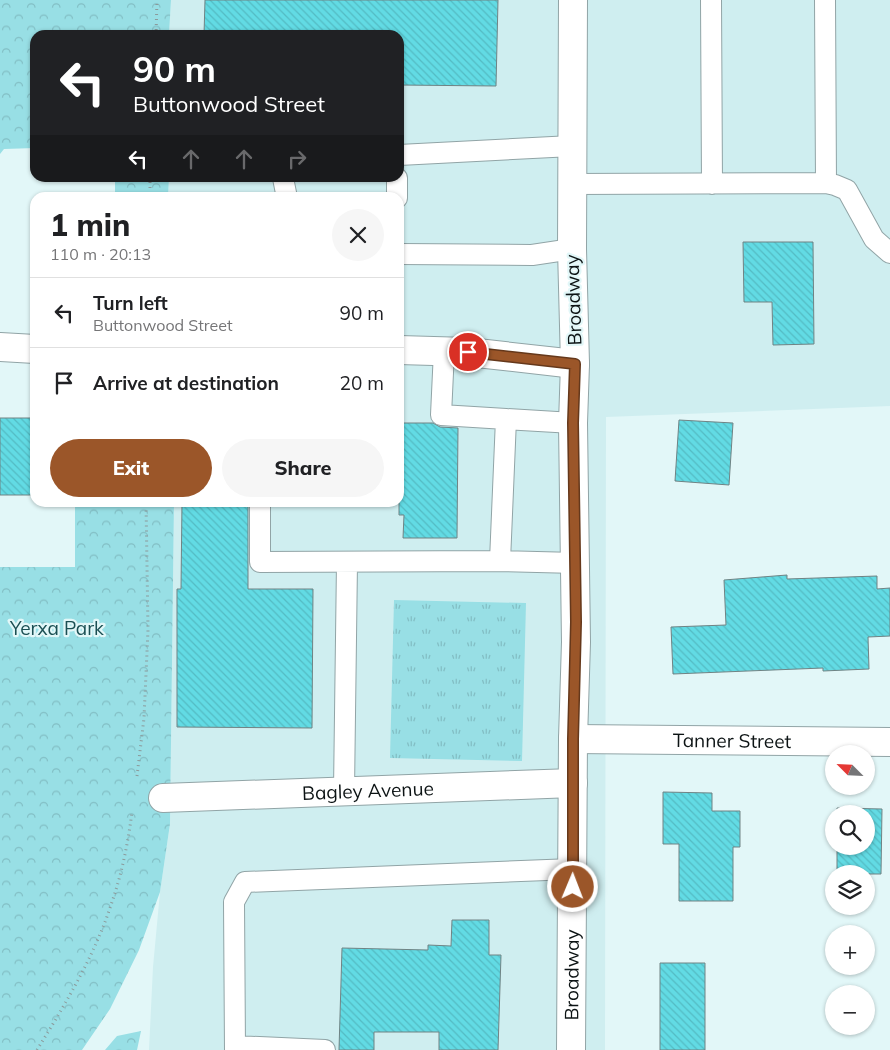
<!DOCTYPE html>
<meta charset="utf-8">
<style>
:root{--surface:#fff;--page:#f6f6f6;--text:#202124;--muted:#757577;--line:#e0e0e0;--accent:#9b5629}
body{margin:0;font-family:Mulish,sans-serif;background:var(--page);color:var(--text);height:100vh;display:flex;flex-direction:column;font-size:19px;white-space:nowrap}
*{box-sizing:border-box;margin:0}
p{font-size:16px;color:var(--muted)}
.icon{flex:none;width:28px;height:28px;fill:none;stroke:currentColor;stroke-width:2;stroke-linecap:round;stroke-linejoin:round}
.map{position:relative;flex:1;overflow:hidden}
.panel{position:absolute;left:30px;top:192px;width:374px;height:315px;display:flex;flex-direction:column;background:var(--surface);border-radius:15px;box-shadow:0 1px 4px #0004}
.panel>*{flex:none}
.guide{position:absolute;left:30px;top:30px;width:374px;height:152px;border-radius:15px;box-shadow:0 1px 4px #0004;background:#202124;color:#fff;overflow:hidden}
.needle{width:32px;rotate:294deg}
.controls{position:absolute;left:825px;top:745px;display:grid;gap:10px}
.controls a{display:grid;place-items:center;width:50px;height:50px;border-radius:50%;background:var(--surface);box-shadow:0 1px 4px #0004;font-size:25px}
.pin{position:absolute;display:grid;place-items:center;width:42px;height:42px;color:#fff;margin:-21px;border:2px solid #fff;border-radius:50%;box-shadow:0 1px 5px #0007}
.me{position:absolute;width:55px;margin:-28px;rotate:1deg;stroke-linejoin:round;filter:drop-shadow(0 0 4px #0008)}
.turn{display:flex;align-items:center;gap:18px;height:105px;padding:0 20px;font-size:22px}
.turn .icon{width:65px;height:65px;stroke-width:2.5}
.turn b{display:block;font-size:35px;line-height:42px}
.lanes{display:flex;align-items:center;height:48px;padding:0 20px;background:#0003;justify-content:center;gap:25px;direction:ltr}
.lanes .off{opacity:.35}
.round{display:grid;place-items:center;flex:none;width:52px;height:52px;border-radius:26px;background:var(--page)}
.head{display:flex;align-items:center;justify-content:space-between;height:85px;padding:0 20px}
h1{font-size:30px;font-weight:800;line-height:38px}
.cta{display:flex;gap:10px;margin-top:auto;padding:10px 20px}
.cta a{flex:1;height:58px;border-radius:30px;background:var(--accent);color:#fff;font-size:20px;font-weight:800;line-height:58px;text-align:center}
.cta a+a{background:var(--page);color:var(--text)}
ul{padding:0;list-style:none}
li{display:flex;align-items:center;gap:15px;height:70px;padding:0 20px;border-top:1px solid var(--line)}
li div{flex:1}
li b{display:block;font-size:19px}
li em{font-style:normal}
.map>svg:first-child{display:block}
</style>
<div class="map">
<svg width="890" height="1050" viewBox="0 0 890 1050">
<defs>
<pattern id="grass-tufts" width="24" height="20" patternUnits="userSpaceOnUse" patternTransform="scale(1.25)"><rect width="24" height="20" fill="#98dfe5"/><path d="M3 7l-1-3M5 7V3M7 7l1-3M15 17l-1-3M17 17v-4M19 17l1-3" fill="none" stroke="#82bec4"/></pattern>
<pattern id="forest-crowns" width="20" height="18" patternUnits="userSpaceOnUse" patternTransform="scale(1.25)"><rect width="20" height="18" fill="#98dfe5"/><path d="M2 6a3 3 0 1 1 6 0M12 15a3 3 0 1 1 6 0" fill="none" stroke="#82bec4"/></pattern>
<pattern id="building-back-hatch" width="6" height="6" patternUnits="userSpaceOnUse" patternTransform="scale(1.25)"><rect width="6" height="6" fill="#62dbe4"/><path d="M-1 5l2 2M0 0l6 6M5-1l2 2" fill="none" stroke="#54bbc3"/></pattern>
</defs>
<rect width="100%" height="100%" fill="#e2f7f8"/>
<!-- built -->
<path fill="#cfeef0" d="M171 0H890V406L606 417 605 1050H149L153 967 160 892 170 824 174 503 399 502V198L168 197 169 178H399V35H169Z"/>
<!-- grass -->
<path fill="url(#grass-tufts)" d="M394 600 526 603 522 761 390 758Z"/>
<!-- forest -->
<path fill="url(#forest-crowns)" d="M0 0H171L169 35H35V148L4 149 0 154Z
M115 178H169L168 197H115Z
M75 503H174L170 824 160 892 139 950 110 1009 82 1050H0V567H75Z
M141 1031 137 1050H105L117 1036Z"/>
<!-- building -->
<path fill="url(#building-back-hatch)" stroke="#708384" d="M205 0H498L496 86 399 85V35H204Z
M743 242H813L814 344 773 345 772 302H744Z
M0 418H35V495H0Z
M679 420 733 423 729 485 675 481Z
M402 423H433L440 427 458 428 457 538H403L404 515H399V456H402Z
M182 502H248V589H313L312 728 177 727V589H181Z
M787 575V579L877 576V589L890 588V636L868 637 869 669 823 671V668L673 674 671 627 726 625 724 580Z
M663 792 712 793V811H740V847H733V901H679V844H663Z
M837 808 882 809 881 874H837V846H866V814H837Z
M452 920H489V955H501L498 1050H439V1032H374V1050H339L342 948 428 950V945L451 946Z
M660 963H705V1050H660Z"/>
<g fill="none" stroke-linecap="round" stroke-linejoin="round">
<defs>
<path id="lane" d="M711 0 712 184
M399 155 572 146
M283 178 287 198
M826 183 835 185 847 190 874 239 890 253
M572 184 826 183 825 0
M397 198V178
M399 254 532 255 572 249
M444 351 441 415 506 419
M573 423 506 419 500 561 576 563
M260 502V562L500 561
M344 791 347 562
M235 1046 325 1050
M235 1050 234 902 245 882 573 869"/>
<g id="street">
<path d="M0 347 35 349"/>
<path d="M399 350 468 352 575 364"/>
<path id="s1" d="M573 739 890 742"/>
<path id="s2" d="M163 798 573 783"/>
</g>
<g id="primary">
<path id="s3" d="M571 1050 573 739 576 642 573 423 575 364 572 249 573 0"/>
</g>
</defs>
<!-- lane casing -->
<use href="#lane" stroke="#91a4a6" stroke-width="22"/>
<!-- street casing -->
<use href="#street" stroke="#91a4a6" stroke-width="30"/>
<!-- primary casing -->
<use href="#primary" stroke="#91a4a6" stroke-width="30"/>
<!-- path -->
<path stroke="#8b9a9b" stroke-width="3" stroke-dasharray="1 4" stroke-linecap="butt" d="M156 35 157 0
M150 198V178
M137 776 144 718 148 630 146 502
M37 1050C66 1003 95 955 112 902 122 873 128 843 132 812"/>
<!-- lane -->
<use href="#lane" stroke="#fff" stroke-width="20"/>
<!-- street -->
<use href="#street" stroke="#fff" stroke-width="28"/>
<!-- primary -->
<use href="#primary" stroke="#fff" stroke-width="28"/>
</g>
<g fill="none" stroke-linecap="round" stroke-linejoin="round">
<defs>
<path id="route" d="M468 352 575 364 573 423 576 622 573 739V887"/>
</defs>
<!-- route casing -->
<use href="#route" stroke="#65381b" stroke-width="12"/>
<!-- route -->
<use href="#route" stroke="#9b5629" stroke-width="9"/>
</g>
<g text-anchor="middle" stroke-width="4.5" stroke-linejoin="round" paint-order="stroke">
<!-- street labels -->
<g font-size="19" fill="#0c1314" stroke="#e2f7f8">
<text transform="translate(573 300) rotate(-92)" y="7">Broadway</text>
<text dy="7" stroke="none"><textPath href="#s1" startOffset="159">Tanner Street</textPath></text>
<text dy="7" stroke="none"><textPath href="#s2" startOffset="205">Bagley Avenue</textPath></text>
<text dy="7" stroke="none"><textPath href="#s3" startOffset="75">Broadway</textPath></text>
</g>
<!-- park labels -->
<g font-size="19" fill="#1a4f53" stroke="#e2f7f8">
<text x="57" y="635">Yerxa Park</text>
</g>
</g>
</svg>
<div class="controls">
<a><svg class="needle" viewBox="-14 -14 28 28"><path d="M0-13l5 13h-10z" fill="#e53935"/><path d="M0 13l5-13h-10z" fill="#757577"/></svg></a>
<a><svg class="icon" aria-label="search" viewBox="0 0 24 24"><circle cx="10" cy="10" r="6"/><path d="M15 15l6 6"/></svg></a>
<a><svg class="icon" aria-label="layers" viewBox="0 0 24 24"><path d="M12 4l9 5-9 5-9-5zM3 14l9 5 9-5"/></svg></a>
<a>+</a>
<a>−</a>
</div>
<div class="pin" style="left:468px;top:352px;background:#d93025"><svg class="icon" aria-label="arrive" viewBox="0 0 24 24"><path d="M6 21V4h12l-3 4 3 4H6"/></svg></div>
<svg class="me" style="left:573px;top:887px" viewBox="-20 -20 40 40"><circle r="17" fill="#9b5629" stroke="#fff" stroke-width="3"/><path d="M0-11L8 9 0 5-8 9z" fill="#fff"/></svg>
<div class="guide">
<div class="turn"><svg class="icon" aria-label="left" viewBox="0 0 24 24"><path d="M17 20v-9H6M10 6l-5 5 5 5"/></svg><div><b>90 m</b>Buttonwood Street</div></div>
<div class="lanes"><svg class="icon" aria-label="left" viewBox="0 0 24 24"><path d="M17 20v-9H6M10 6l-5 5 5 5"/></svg><svg class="icon off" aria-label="ahead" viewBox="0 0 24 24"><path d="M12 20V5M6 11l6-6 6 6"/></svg><svg class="icon off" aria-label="ahead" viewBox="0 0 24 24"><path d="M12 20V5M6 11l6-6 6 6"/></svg><svg class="icon off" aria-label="right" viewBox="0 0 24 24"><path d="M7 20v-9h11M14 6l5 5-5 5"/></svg></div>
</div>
<section class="panel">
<div class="head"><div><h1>1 min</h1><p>110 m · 20:13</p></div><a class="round"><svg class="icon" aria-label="close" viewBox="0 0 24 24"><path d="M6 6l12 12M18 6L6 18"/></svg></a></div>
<ul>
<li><svg class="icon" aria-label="left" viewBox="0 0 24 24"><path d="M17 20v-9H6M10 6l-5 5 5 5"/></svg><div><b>Turn left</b><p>Buttonwood Street</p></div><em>90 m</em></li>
<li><svg class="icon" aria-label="arrive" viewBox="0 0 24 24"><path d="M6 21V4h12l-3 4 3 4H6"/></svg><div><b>Arrive at destination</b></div><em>20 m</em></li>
</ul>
<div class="cta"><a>Exit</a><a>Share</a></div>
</section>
</div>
